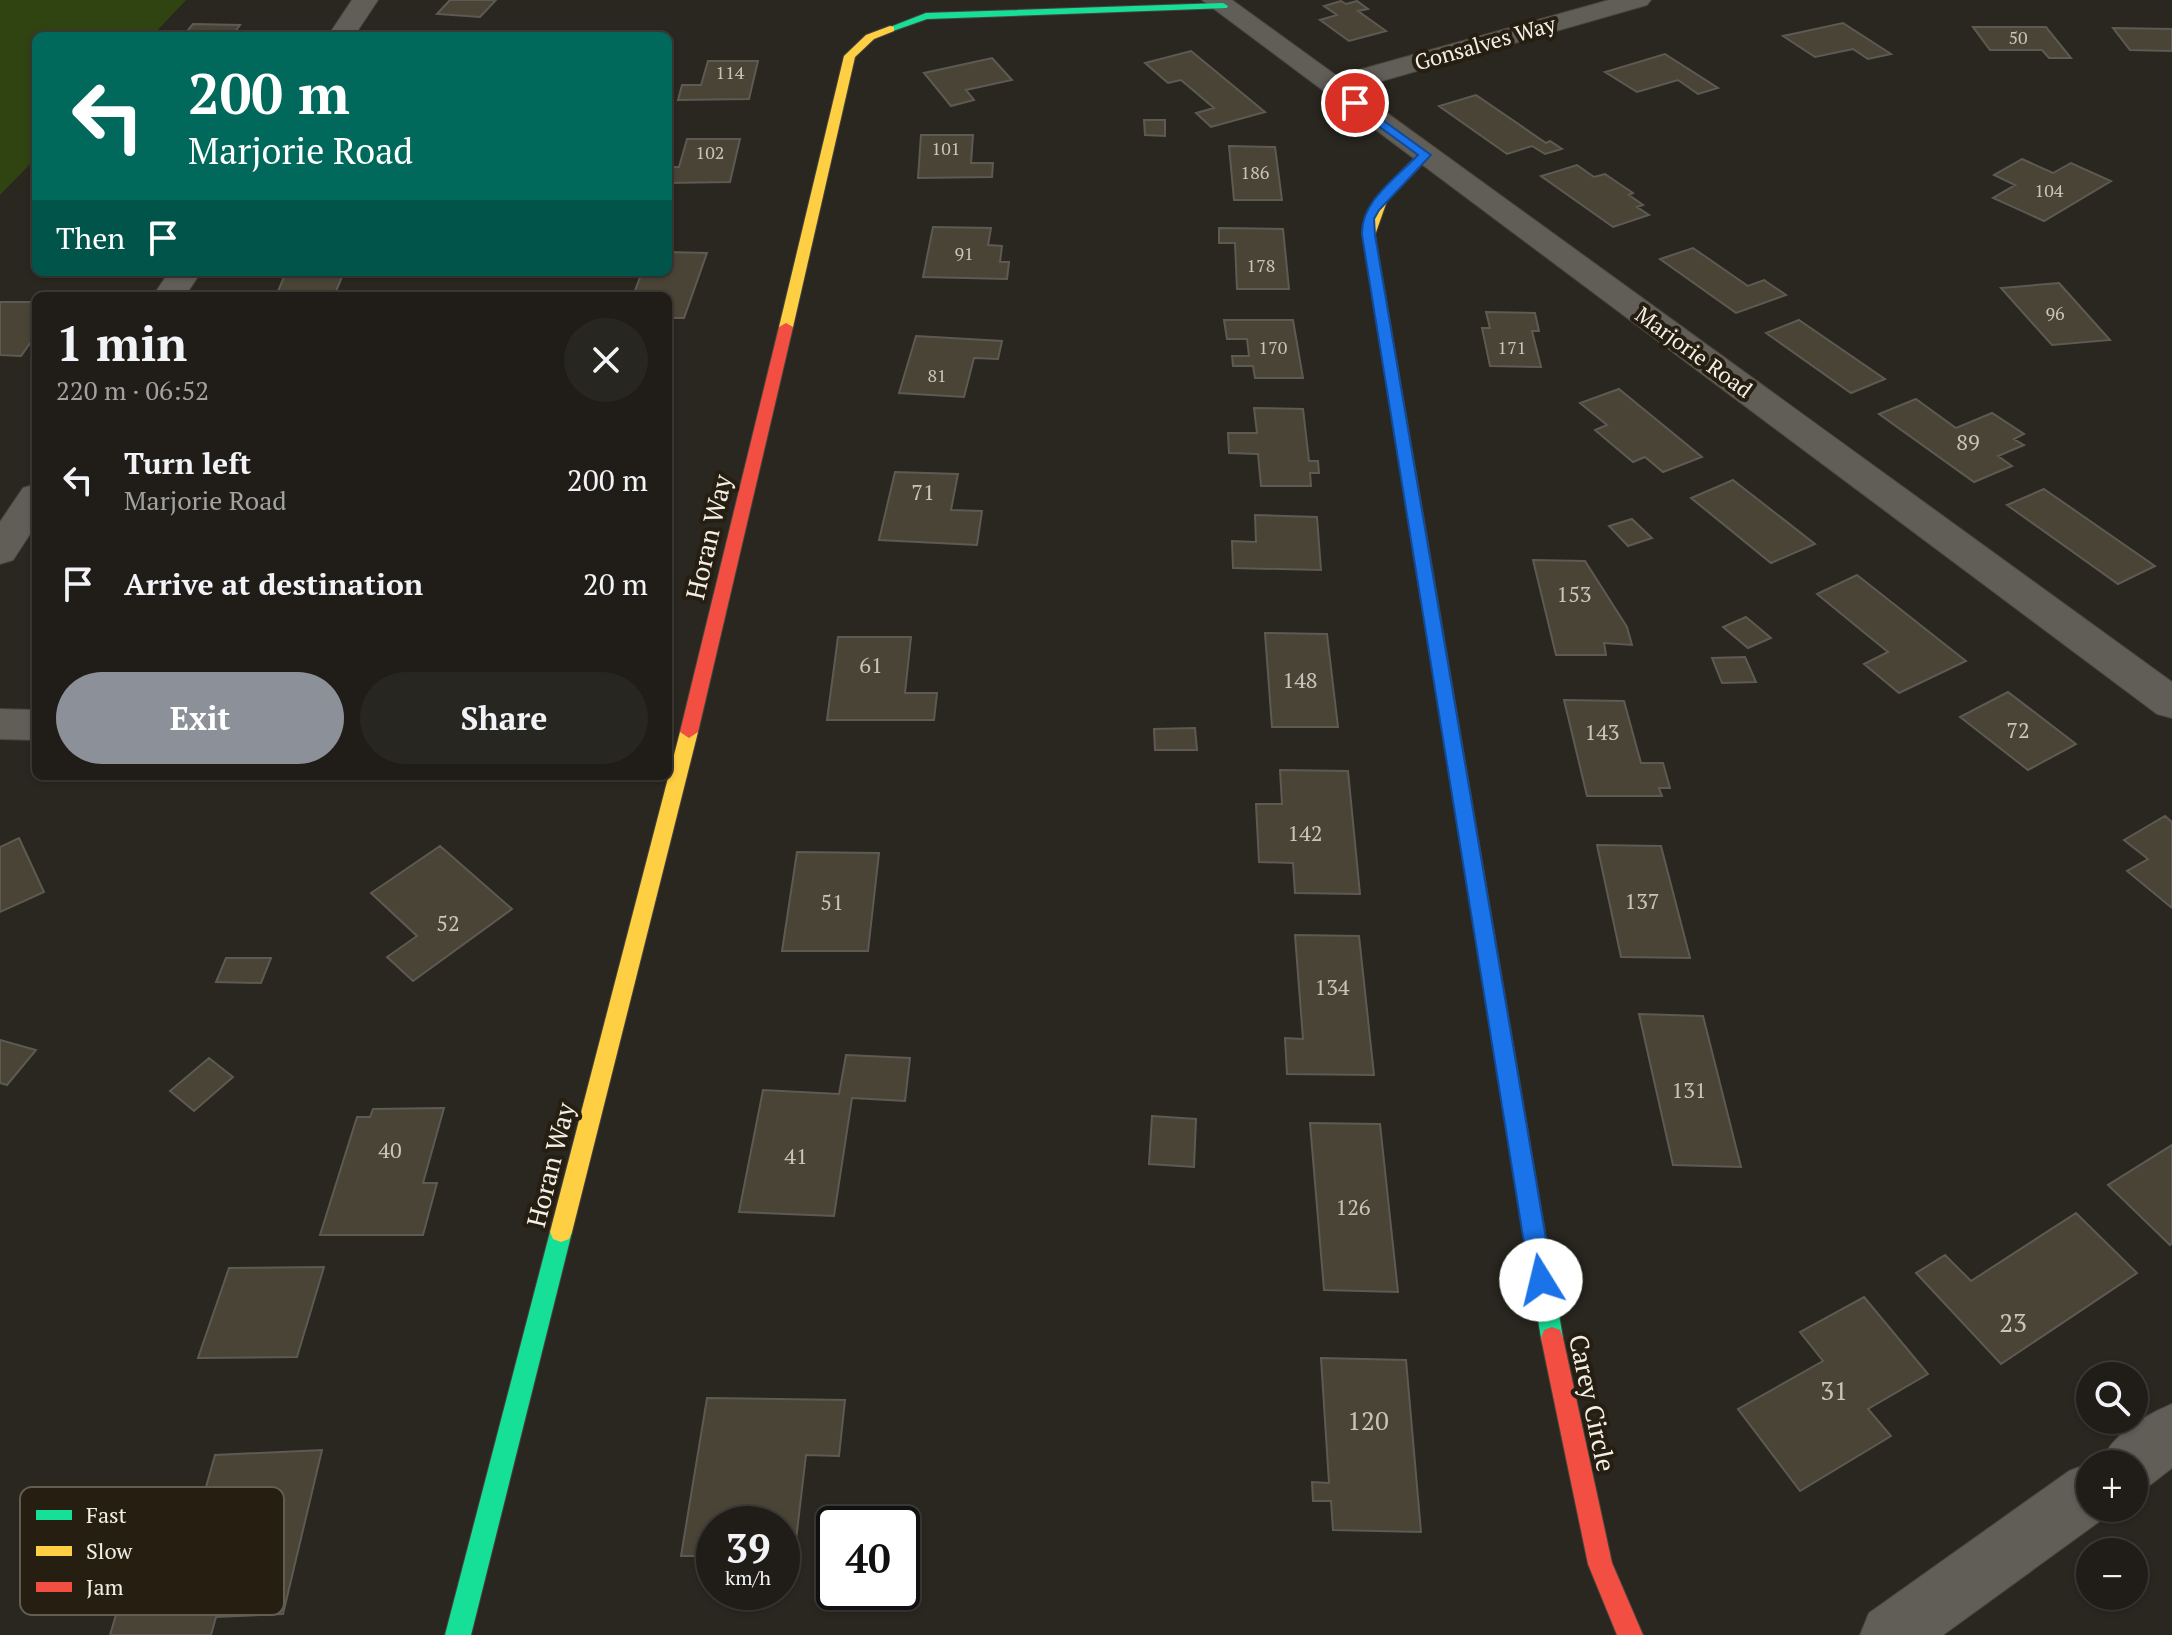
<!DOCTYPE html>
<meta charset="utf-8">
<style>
:root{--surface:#201d18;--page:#282621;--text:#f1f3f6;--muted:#a2a2a2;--line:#3d3b37;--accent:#8c9099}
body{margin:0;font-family:"PT Serif",serif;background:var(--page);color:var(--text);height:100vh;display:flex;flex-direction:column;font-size:30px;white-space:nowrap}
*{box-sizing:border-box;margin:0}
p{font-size:26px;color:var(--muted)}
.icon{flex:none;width:44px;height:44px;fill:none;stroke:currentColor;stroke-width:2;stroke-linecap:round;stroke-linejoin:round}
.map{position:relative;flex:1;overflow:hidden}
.panel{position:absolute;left:32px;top:292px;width:640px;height:488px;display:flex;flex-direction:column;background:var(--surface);border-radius:12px;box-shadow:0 2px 6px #0004,0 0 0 2px var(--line)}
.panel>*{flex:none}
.guide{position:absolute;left:32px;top:32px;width:640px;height:244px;border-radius:12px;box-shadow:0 2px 6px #0004,0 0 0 2px var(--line);background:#00695c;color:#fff;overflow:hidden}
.controls{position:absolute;left:2076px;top:1362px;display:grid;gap:16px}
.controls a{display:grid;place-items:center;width:72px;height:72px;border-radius:50%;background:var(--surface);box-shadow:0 2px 6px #0004,0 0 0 2px var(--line);font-size:40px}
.speed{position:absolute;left:696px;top:1506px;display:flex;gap:16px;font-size:40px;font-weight:700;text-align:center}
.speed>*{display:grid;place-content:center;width:104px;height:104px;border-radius:50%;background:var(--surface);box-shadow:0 2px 6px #0004,0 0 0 2px var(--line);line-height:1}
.speed small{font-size:20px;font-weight:400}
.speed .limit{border:4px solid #111;border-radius:12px;background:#fff;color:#111}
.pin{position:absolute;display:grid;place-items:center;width:68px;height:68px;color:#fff;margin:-34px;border:4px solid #fff;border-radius:50%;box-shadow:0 2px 8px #0007}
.me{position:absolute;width:88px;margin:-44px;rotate:351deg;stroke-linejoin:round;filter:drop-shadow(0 0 6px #0008)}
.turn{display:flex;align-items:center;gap:28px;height:168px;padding:0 24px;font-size:36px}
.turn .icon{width:104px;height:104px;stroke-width:2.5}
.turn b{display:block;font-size:56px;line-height:68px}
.then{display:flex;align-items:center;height:76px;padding:0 24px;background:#0003;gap:16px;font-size:30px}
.round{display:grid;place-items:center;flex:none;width:84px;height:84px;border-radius:42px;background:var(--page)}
.overview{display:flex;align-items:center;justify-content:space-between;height:136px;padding:0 24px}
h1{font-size:48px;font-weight:800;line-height:60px}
.cta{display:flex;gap:16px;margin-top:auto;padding:16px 24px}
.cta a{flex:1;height:92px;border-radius:48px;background:var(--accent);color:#fff;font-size:32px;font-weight:800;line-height:92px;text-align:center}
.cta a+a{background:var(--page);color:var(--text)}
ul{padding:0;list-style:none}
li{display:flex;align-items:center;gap:24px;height:104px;padding:0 24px}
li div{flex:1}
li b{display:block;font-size:30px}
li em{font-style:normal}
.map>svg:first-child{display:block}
</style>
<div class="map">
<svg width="2172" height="1635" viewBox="0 0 2172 1635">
<rect width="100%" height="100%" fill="#2a2720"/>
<!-- green -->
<path fill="#2f4411" d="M0 0H186L152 36H36V158L0 195Z"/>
<!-- building -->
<path fill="#4a4436" stroke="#5d5a54" stroke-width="2" d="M450 0H496L480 17 437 14Z
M1341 1 1346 4 1357 1 1368 9 1358 11 1386 31 1349 41 1320 20 1337 15 1324 6Z
M1843 23 1891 54 1868 59 1853 49 1815 57 1783 36Z
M193 24 240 25 232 36H183Z
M1973 27H2046L2071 58H2049L2042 50H1990Z
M2113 28 2172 29V51L2130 50Z
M1191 51 1265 112 1211 127 1196 113 1214 108 1181 80 1168 83 1145 63Z
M1665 54 1718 88 1698 94 1678 80 1637 92 1605 72Z
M992 58 1012 80 966 90 974 100 951 106 924 73Z
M708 61H758L749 99 678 100 682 85H701Z
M1476 95 1546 143 1550 141 1562 149 1545 154 1532 146 1507 154 1439 106Z
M1144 120H1165V136L1145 135Z
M921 135H973L971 163H993L992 177 918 178Z
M687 139H740L730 182 668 183V167H679Z
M1229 146 1275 147 1282 200H1234Z
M2022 159 2053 173 2071 163 2111 181 2044 221 1993 198 2015 185 1994 175Z
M1577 165 1594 177 1605 174 1633 193 1629 195 1643 205 1637 207 1649 215 1613 227 1541 176Z
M933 227 991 228 988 245 1002 246 1000 262H1009L1007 279 923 277Z
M1219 228 1283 229 1289 289H1237L1235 243H1219Z
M1693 248 1748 286 1764 280 1786 295 1736 313 1660 259Z
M668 252 707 253 684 318H668V296H633L642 272H668Z
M286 272H344L334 296H276Z
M2059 283 2110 340 2052 345 2001 288Z
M0 302H36V335L21 356 0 355Z
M1486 312 1535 313 1539 331H1532L1541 367 1490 366 1482 328H1490Z
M1224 320H1293L1303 378H1255L1253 366H1233L1232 356H1249L1247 339H1227Z
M1799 320 1885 379 1851 393 1766 333Z
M916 336 1002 341 998 359 974 358 964 397 899 393Z
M1619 389 1702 457 1663 472 1645 457 1633 462 1595 430 1607 425 1580 403Z
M1916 399 1956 428 1992 413 2024 434 2014 439 2024 445 1998 456 2012 466 1974 482 1879 414Z
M1254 408 1303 409 1309 461H1318L1319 473H1310L1311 486H1261L1258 454 1229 453 1228 433H1257Z
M895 472 958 474 951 510 982 511 977 545 879 540Z
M1733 480 1815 544 1771 563 1691 498Z
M2044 489 2155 566 2118 584 2007 505Z
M1255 515 1317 517 1321 570 1233 568 1232 541 1256 542Z
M1632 519 1652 538 1628 546 1609 526Z
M1533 560 1585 561 1627 627 1632 645 1604 643 1606 655H1556Z
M1857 575 1966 661 1899 693 1864 664 1888 652 1817 594Z
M1746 617 1771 638 1748 648 1723 627Z
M1265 633 1327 634 1338 727H1272Z
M838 637H911L905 693H937L934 720H827Z
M1745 657 1756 682 1722 683 1712 658Z
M2008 692 2076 744 2028 770 1960 717Z
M1564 700 1624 701 1641 763H1663L1670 788H1659L1662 796H1587Z
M1195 728 1197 750H1155L1154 729Z
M1280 770 1348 771 1360 894 1295 893 1293 863 1259 862 1256 804H1282Z
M2165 816 2172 822V908L2127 871 2148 859 2124 840Z
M19 838 44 892 0 912V847Z
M1597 845 1661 846 1690 958 1621 957Z
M440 846 512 909 413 981 387 957 417 936 371 893Z
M797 852 879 853 868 951H782Z
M1295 935 1359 936 1374 1075 1287 1074 1285 1038 1303 1039Z
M226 958H271L261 983 216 982Z
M1639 1014 1703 1016 1741 1167 1673 1165Z
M0 1040 36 1050 7 1085 0 1083Z
M846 1055 910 1058 905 1101 852 1098 834 1216 739 1212 763 1090 839 1094Z
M209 1058 233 1077 194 1111 170 1091Z
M444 1108 423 1183H437L423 1235H320L357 1117H370L373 1109Z
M1152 1116 1196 1119 1194 1167 1149 1164Z
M1310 1123 1380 1124 1398 1292 1324 1290Z
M2172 1145V1243L2170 1245 2108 1185Z
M2076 1213 2137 1273 2001 1364 1916 1273 1945 1255 1971 1281Z
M324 1267 297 1357 198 1358 229 1268Z
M1864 1297 1928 1374 1868 1409 1891 1436 1800 1491 1738 1409 1823 1361 1800 1332Z
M1321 1358 1406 1360 1421 1532 1333 1530 1331 1501H1313L1312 1482 1329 1483Z
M707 1398 845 1400 839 1456 806 1455 794 1557H782V1524H714V1556H681Z
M322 1450 283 1614 216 1617 211 1635H110L129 1571 183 1569 215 1455Z"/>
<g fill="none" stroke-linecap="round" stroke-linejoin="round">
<defs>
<path id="street" d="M352 0H378L354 36H328Z
M1202 0H1232L1337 76 1609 0H1651L1647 5 1354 89 2172 682V718L2157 714Z
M169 272H201L185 296H153Z
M36 484V525L13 560 0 564V522L23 488Z
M0 709 36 710V740L0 739Z
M2172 1404V1468L2150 1485 2134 1491V1464H2100C2112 1434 2142 1417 2172 1404Z
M2090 1463 2094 1464H2090V1508H2113L2111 1513 1943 1635H1860L1869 1613 2069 1471Z"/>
<path id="fast" d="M1223 3 1228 6 1227 8 927 19 890 32 885 29 926 13Z
M1419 533 1427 538 1563 1338 1560 1346 1552 1349 1544 1346 1541 1338 1411 538Z
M561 1222 569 1225 572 1232 471 1635H445L550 1232 553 1225Z"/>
<path id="slow" d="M890 26 894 27V31L874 39 855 57 793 327 791 330H781L779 327 844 56 866 35Z
M1421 152 1431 155 1387 201 1375 235 1427 538 1419 543 1411 538 1363 235C1369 198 1395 177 1421 152Z
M689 726 698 732 572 1232 569 1239 561 1242 553 1239 550 1232 680 732Z"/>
<path id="jam" d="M786 323 793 327 698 732 689 738 680 732 779 327Z
M1552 1327 1560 1330 1563 1338 1612 1563 1643 1635H1617L1588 1564 1541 1338 1544 1330Z"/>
</defs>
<!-- street casing -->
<use href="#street" stroke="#47453e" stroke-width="2"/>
<!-- fast casing -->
<use href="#fast" stroke="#47453e" stroke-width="2"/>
<!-- slow casing -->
<use href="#slow" stroke="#47453e" stroke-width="2"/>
<!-- jam casing -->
<use href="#jam" stroke="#47453e" stroke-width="2"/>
<!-- street -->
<use href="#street" fill="#615e58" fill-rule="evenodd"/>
<!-- fast -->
<use href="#fast" fill="#16e098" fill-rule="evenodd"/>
<!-- slow -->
<use href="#slow" fill="#ffcf43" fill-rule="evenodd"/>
<!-- jam -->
<use href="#jam" fill="#f24e42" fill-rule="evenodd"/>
</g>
<!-- route -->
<path fill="#1a73e8" stroke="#114b97" stroke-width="2" d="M1355 100 1431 155 1379 210 1374 219 1375 235 1553 1280 1549 1287 1541 1290 1533 1287 1530 1280 1362 235C1360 202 1396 178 1418 155L1351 106 1349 103Z"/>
<g text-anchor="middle" stroke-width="8" stroke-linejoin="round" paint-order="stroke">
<!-- far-number labels -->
<g font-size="18" fill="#c9c4ba">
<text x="2018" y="44">50</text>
<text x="730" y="79">114</text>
<text x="946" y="155">101</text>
<text x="710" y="159">102</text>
<text x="1255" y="179">186</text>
<text x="2049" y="197">104</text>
<text x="964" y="260">91</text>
<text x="1261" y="272">178</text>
<text x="2055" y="320">96</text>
<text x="1273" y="354">170</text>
<text x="1512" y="354">171</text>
<text x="937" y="382">81</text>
</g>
<!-- far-street labels -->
<g font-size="22" fill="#f3efe6" stroke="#251e11">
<text transform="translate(1485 43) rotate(-16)" y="8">Gonsalves Way</text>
<text transform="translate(1694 352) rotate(36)" y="8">Marjorie Road</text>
</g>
<!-- number labels -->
<g font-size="22" fill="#c9c4ba">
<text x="1968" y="450">89</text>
<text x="923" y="500">71</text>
<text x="1574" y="602">153</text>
<text x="871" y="673">61</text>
<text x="1300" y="688">148</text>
<text x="2018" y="738">72</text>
<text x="1602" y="740">143</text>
<text x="1305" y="841">142</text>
<text x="1642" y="909">137</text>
<text x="832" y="910">51</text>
<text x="448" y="931">52</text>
<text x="1332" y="995">134</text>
<text x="1689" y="1098">131</text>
<text x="390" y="1158">40</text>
<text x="796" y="1164">41</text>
<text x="1353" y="1215">126</text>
</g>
<!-- street labels -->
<g font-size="26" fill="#f3efe6" stroke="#251e11">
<text transform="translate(709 537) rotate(-77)" y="9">Horan Way</text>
<text transform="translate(551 1165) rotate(-76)" y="9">Horan Way</text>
<text transform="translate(1592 1403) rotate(78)" y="9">Carey Circle</text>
</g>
<!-- near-number labels -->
<g font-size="26" fill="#c9c4ba">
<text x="2013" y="1332">23</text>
<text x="1834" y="1400">31</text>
<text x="1368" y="1430">120</text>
</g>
</g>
<!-- legend -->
<rect x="20" y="1487" width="264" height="128" rx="12" fill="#251e11" stroke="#635d51" stroke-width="2"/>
<rect x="36" y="1510" width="36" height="10" fill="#16e098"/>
<rect x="36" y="1546" width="36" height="10" fill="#ffcf43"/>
<rect x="36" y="1582" width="36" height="10" fill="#f24e42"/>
<g font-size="22" fill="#f3efe6">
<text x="86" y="1523">Fast</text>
<text x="86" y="1559">Slow</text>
<text x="86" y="1595">Jam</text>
</g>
</svg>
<div class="controls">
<a><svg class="icon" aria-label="search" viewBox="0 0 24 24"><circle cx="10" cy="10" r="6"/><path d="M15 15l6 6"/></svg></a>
<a>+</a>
<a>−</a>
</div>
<div class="speed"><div>39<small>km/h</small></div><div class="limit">40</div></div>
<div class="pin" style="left:1355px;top:103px;background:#d93025"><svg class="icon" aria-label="arrive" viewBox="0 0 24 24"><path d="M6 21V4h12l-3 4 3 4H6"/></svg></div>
<svg class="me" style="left:1541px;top:1280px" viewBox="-20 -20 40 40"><circle r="19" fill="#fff"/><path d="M0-13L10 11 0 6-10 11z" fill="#1a73e8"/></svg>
<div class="guide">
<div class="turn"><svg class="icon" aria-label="left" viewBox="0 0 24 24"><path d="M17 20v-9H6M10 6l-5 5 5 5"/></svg><div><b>200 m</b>Marjorie Road</div></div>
<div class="then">Then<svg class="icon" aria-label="arrive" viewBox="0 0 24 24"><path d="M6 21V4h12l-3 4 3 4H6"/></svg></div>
</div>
<section class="panel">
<div class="overview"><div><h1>1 min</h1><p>220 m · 06:52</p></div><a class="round"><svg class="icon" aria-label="close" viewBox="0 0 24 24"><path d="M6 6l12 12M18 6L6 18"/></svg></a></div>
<ul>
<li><svg class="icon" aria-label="left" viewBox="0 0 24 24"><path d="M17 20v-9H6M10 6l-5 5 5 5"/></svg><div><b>Turn left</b><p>Marjorie Road</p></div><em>200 m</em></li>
<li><svg class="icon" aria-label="arrive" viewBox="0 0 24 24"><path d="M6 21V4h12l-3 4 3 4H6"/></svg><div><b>Arrive at destination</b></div><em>20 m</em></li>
</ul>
<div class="cta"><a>Exit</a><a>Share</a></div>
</section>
</div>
